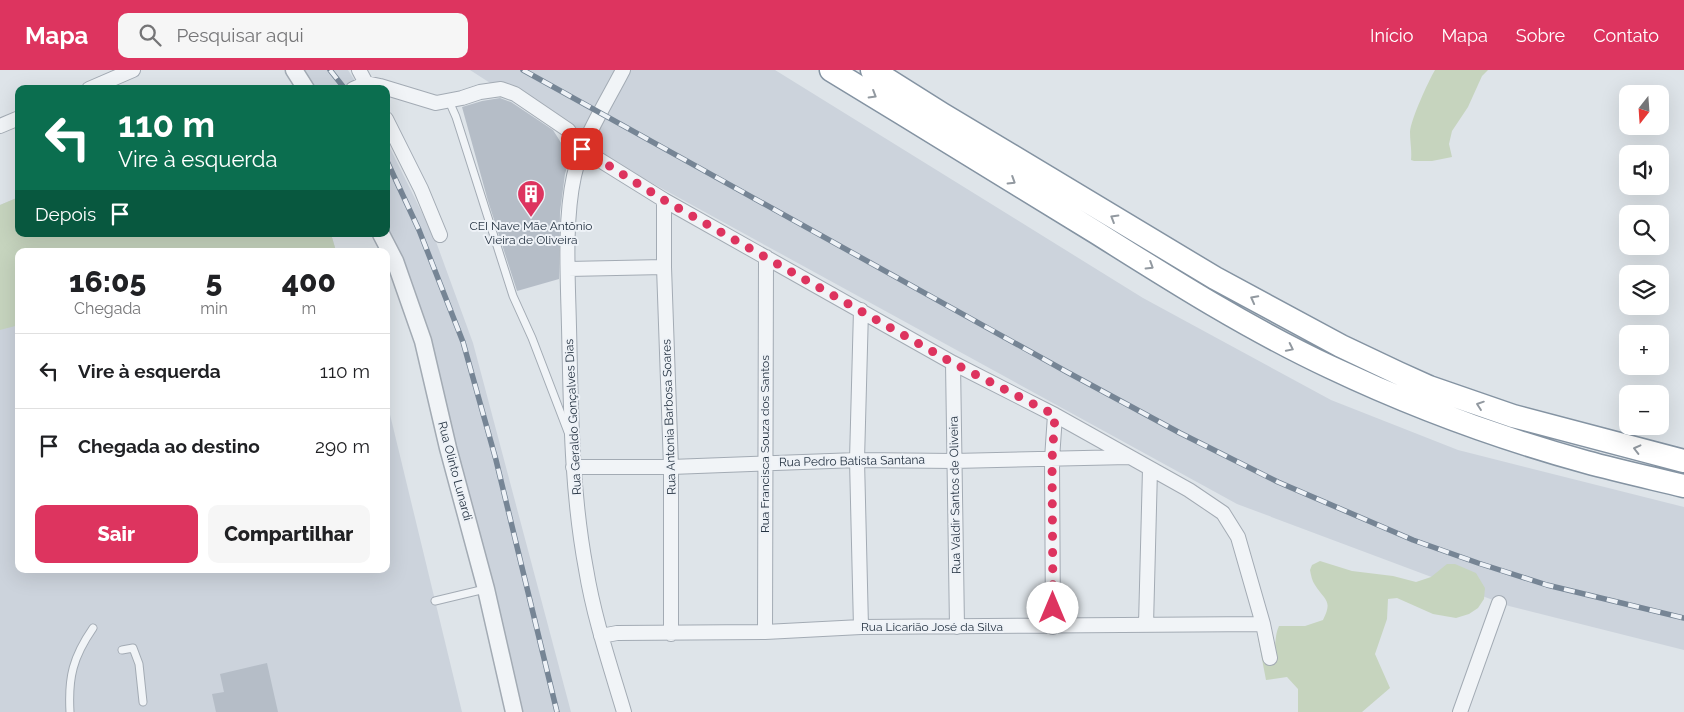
<!DOCTYPE html>
<html lang="pt">
<meta charset="utf-8">
<style>
:root{--surface:#fff;--page:#f6f6f6;--text:#202124;--muted:#757577;--line:#e0e0e0;--accent:#dd345f}
body{margin:0;font-family:Raleway,sans-serif;background:var(--page);color:var(--text);height:100vh;display:flex;flex-direction:column;font-size:19px;white-space:nowrap}
*{box-sizing:border-box;margin:0}
p{font-size:16px;color:var(--muted)}
.icon{flex:none;width:28px;height:28px;fill:none;stroke:currentColor;stroke-width:2;stroke-linecap:round;stroke-linejoin:round}
.map{position:relative;flex:1;overflow:hidden}
.side{position:absolute;left:15px;top:178px;width:375px;height:325px;display:flex;flex-direction:column;background:var(--surface);border-radius:10px;box-shadow:0 5px 20px #0002}
.side>*{flex:none}
.top-card{position:absolute;left:15px;top:15px;width:375px;height:152px;border-radius:10px;box-shadow:0 5px 20px #0002;background:#0b6e4f;color:#fff;overflow:hidden}
.needle{width:32px;rotate:197deg}
.controls{position:absolute;left:1619px;top:15px;display:grid;gap:10px}
.controls a{display:grid;place-items:center;width:50px;height:50px;border-radius:10px;background:var(--surface);box-shadow:0 5px 20px #0002;font-size:25px}
.pin{position:absolute;display:grid;place-items:center;width:42px;height:42px;color:#fff;margin:-21px;border-radius:10px;box-shadow:0 2px 8px #0006}
.me{position:absolute;width:55px;margin:-28px;rotate:0deg;stroke-linejoin:round;filter:drop-shadow(0 0 4px #0008)}
.turn{display:flex;align-items:center;gap:18px;height:105px;padding:0 20px;font-size:22px}
.turn .icon{width:65px;height:65px;stroke-width:2.5}
.turn b{display:block;font-size:35px;line-height:42px}
.then{display:flex;align-items:center;height:48px;padding:0 20px;background:#0003;gap:10px;font-size:19px}
.eta{display:flex;justify-content:space-evenly;align-items:center;height:85px;text-align:center}
.eta b{font-size:30px;font-weight:800;line-height:35px}
.button{display:flex;gap:10px;margin-top:auto;padding:10px 20px}
.button a{flex:1;height:58px;border-radius:10px;background:var(--accent);color:#fff;font-size:20px;font-weight:800;line-height:58px;text-align:center}
.button a+a{background:var(--page);color:var(--text)}
ul{padding:0;list-style:none}
li{display:flex;align-items:center;gap:15px;height:75px;padding:0 20px;border-top:1px solid var(--line)}
li div{flex:1}
li b{display:block;font-size:19px}
li em{font-style:normal}
header{display:flex;align-items:center;gap:30px;box-sizing:border-box;height:70px;padding:0 25px;background:var(--accent);color:#fff}
header strong{font-size:24px}
nav{display:flex;gap:28px;margin-inline-start:auto;font-size:18px}
.search{width:350px;height:45px;background:var(--page);display:flex;align-items:center;gap:12px;box-sizing:border-box;padding:0 18px;border-radius:10px;color:var(--muted);font-size:19px}
.map>svg:first-child{display:block}
</style>
<header>
<strong>Mapa</strong>
<div class="search"><svg class="icon" aria-label="search" viewBox="0 0 24 24"><circle cx="10" cy="10" r="6"/><path d="M15 15l6 6"/></svg>Pesquisar aqui</div>
<nav><a>Início</a><a>Mapa</a><a>Sobre</a><a>Contato</a></nav>
</header>
<div class="map">
<svg width="1684" height="642" viewBox="0 0 1684 642">
<rect width="100%" height="100%" fill="#dee4e9"/>
<!-- built -->
<path fill="#ccd3dc" d="M294 0H348L360 19H306Z
M470 0H775L1143 228 1331 330 1458 380 1684 437V580L1509 536 1237 434 610 90Z
M386 70 435 169 473 273 571 642H514L386 164Z
M19 127V164H331L336 181H19V499H386V328L462 642H0V135Z"/>
<!-- green -->
<path fill="#c6d4be" d="M1435 0H1488L1482 6 1468 37 1452 61 1449 74 1452 87 1432 91H1414L1411 90C1412 80 1410 72 1410 62 1411 49 1428 12 1435 0Z
M19 127V164H331L336 181H19V255L0 260V135Z
M1320 491 1352 501 1393 506 1416 512 1431 507 1447 494H1455L1476 503 1485 518 1484 529 1478 538 1469 544 1456 548 1433 544 1397 528 1388 529 1387 549 1375 584 1390 618 1362 642H1298V619L1287 607 1266 610 1258 568 1267 585 1272 586C1277 576 1274 566 1279 556H1305L1323 550C1333 530 1325 531 1315 515 1312 511 1311 505 1310 500L1312 495Z"/>
<!-- building -->
<path fill="#b5bdc7" d="M500 28 511 32 553 60 570 87 565 104 560 142 559 209 517 221 488 131 462 37 482 31Z
M267 593 278 642H216L212 624 224 622 220 604Z"/>
<g fill="none" stroke-linecap="round" stroke-linejoin="round">
<defs>
<path id="service" d="M449 31 456 47 513 226 532 268 568 362
M435 531 485 519
M122 580 133 578 139 594 143 632
M70 642C68 607 73 587 93 558"/>
<path id="minor" d="M359 0 369 19
M623 0C606 33 582 70 574 106 564 152 568 210 569 257 571 338 571 419 586 499 594 548 610 595 624 642
M89 19 133 0
M353 19 366 13 380 16 436 33 462 28 480 22 501 19 515 24 568 60 582 79 664 130 953 293 1055 345 1189 420 1223 443 1238 467 1263 554 1270 588
M386 49 421 119 440 165
M0 56 19 48
M664 130V197L671 397V564
M568 199 664 197
M861 240 857 390 861 557
M953 293 957 557
M573 397H671L857 390 954 391 1129 387
M1146 555 1150 399
M1053 557 1052 389 1055 345
M765 562 766 187
M601 566 617 563 765 562 861 557 1263 554
M1460 642 1499 533"/>
<path id="tertiary" d="M294 0 306 19
M381 164 395 191 423 271 448 378 486 519 514 642"/>
<path id="trunk" d="M831 0C920 54 1009 109 1097 163 1173 211 1249 259 1330 297 1412 336 1499 368 1586 392 1619 401 1651 408 1684 416
M872 0 942 44 1215 208 1341 276 1398 303 1429 317 1513 346 1684 391"/>
</defs>
<!-- service casing -->
<use href="#service" stroke="#a3abb4" stroke-width="9"/>
<!-- minor casing -->
<use href="#minor" stroke="#a3abb4" stroke-width="16"/>
<!-- tertiary casing -->
<use href="#tertiary" stroke="#a3abb4" stroke-width="19"/>
<!-- trunk casing -->
<use href="#trunk" stroke="#8493a2" stroke-width="25"/>
<!-- service -->
<use href="#service" stroke="#f1f4f7" stroke-width="7"/>
<!-- minor -->
<use href="#minor" stroke="#f1f4f7" stroke-width="14"/>
<!-- tertiary -->
<use href="#tertiary" stroke="#f1f4f7" stroke-width="16"/>
<!-- trunk -->
<use href="#trunk" stroke="#fff" stroke-width="22"/>
<defs>
<path id="rail" d="M330 0 345 19
M523 0 1067 302 1180 363 1278 412 1413 470 1478 493 1547 515 1684 548
M386 89 419 160 463 272 496 390 557 642"/>
</defs>
<!-- rail casing -->
<use href="#rail" stroke="#768595" stroke-width="5.5"/>
<!-- rail -->
<use href="#rail" stroke="#eef2f7" stroke-width="4" stroke-dasharray="11" stroke-linecap="butt"/>
</g>
<!-- one-way arrows -->
<defs><path id="oneway-chevron" d="M-2-3.5L2.5 0L-2 3.5" fill="none" stroke-width="1.6" stroke-linecap="round" stroke-linejoin="round" transform="scale(1.25)"/></defs>
<g stroke="#9299a0">
<use href="#oneway-chevron" transform="translate(873 25) rotate(31)"/>
<use href="#oneway-chevron" transform="translate(1012 111) rotate(32)"/>
<use href="#oneway-chevron" transform="translate(1114 148) rotate(-149)"/>
<use href="#oneway-chevron" transform="translate(1150 196) rotate(32)"/>
<use href="#oneway-chevron" transform="translate(1254 229) rotate(-152)"/>
<use href="#oneway-chevron" transform="translate(1290 278) rotate(26)"/>
<use href="#oneway-chevron" transform="translate(1480 335) rotate(-161)"/>
<use href="#oneway-chevron" transform="translate(1637 379) rotate(-166)"/>
</g>
<g fill="none" stroke-linecap="round" stroke-linejoin="round">
<!-- route -->
<path stroke="#dd345f" stroke-width="9" stroke-dasharray="0 16.2" d="M582 79 664 130 953 293 1055 345 1052 390 1053 538"/>
</g>
<!-- icons -->
<defs>
<symbol id="building-pin" viewBox="-11 -11 22 30"><path d="M0 17L-7.5 6A9.5 9.5 0 1 1 7.5 6Z" fill="#dd345f" stroke="#eef2f7"/><path d="M-4-6H4V6H1V3H-1V6H-4ZM-2.5-4.3h1.7v1.8h-1.7ZM.8-4.3h1.7v1.8H.8ZM-2.5-1h1.7V.8h-1.7ZM.8-1h1.7V.8H.8Z" fill="#fff"/></symbol>
</defs>
<g fill-rule="evenodd">
<use href="#building-pin" x="515" y="108" width="32" height="43"/>
</g>
<g text-anchor="middle" stroke-width="4" stroke-linejoin="round" paint-order="stroke">
<!-- poi labels -->
<g font-size="12" fill="#253342" stroke="#eef2f7">
<text x="531" y="160">CEI Nave Mãe Antônio<tspan x="531" dy="14">Vieira de Oliveira</tspan></text>
</g>
<!-- street labels -->
<g font-size="12" fill="#253342" stroke="#eef2f7">
<text transform="translate(573 347) rotate(-93)" y="4">Rua Geraldo Gonçalves Dias</text>
<text transform="translate(669 347) rotate(-92)" y="4">Rua Antonia Barbosa Soares</text>
<text transform="translate(765 374) rotate(-90)" y="4">Rua Francisca Souza dos Santos</text>
<text transform="translate(852 391) rotate(-1)" y="4">Rua Pedro Batista Santana</text>
<text transform="translate(455 401) rotate(75)" y="4">Rua Olinto Lunardi</text>
<text transform="translate(955 425) rotate(-91)" y="4">Rua Valdir Santos de Oliveira</text>
<text x="932" y="561">Rua Licarião José da Silva</text>
</g>
</g>
</svg>
<div class="controls">
<a><svg class="needle" viewBox="-14 -14 28 28"><path d="M0-13l5 13h-10z" fill="#e53935"/><path d="M0 13l5-13h-10z" fill="#757577"/></svg></a>
<a><svg class="icon" aria-label="sound" viewBox="0 0 24 24"><path d="M4 9h4l5-4v14l-5-4H4zM17 9q2 3 0 6"/></svg></a>
<a><svg class="icon" aria-label="search" viewBox="0 0 24 24"><circle cx="10" cy="10" r="6"/><path d="M15 15l6 6"/></svg></a>
<a><svg class="icon" aria-label="layers" viewBox="0 0 24 24"><path d="M12 4l9 5-9 5-9-5zM3 14l9 5 9-5"/></svg></a>
<a>+</a>
<a>−</a>
</div>
<div class="pin" style="left:582px;top:79px;background:#d93025"><svg class="icon" aria-label="arrive" viewBox="0 0 24 24"><path d="M6 21V4h12l-3 4 3 4H6"/></svg></div>
<svg class="me" style="left:1053px;top:538px" viewBox="-20 -20 40 40"><circle r="19" fill="#fff"/><path d="M0-13L10 11 0 6-10 11z" fill="#dd345f"/></svg>
<div class="top-card">
<div class="turn"><svg class="icon" aria-label="left" viewBox="0 0 24 24"><path d="M17 20v-9H6M10 6l-5 5 5 5"/></svg><div><b>110 m</b>Vire à esquerda</div></div>
<div class="then">Depois<svg class="icon" aria-label="arrive" viewBox="0 0 24 24"><path d="M6 21V4h12l-3 4 3 4H6"/></svg></div>
</div>
<section class="side">
<div class="eta">
<div><b>16:05</b><p>Chegada</p></div>
<div><b>5</b><p>min</p></div>
<div><b>400</b><p>m</p></div>
</div>
<ul>
<li><svg class="icon" aria-label="left" viewBox="0 0 24 24"><path d="M17 20v-9H6M10 6l-5 5 5 5"/></svg><div><b>Vire à esquerda</b></div><em>110 m</em></li>
<li><svg class="icon" aria-label="arrive" viewBox="0 0 24 24"><path d="M6 21V4h12l-3 4 3 4H6"/></svg><div><b>Chegada ao destino</b></div><em>290 m</em></li>
</ul>
<div class="button"><a>Sair</a><a>Compartilhar</a></div>
</section>
</div>
